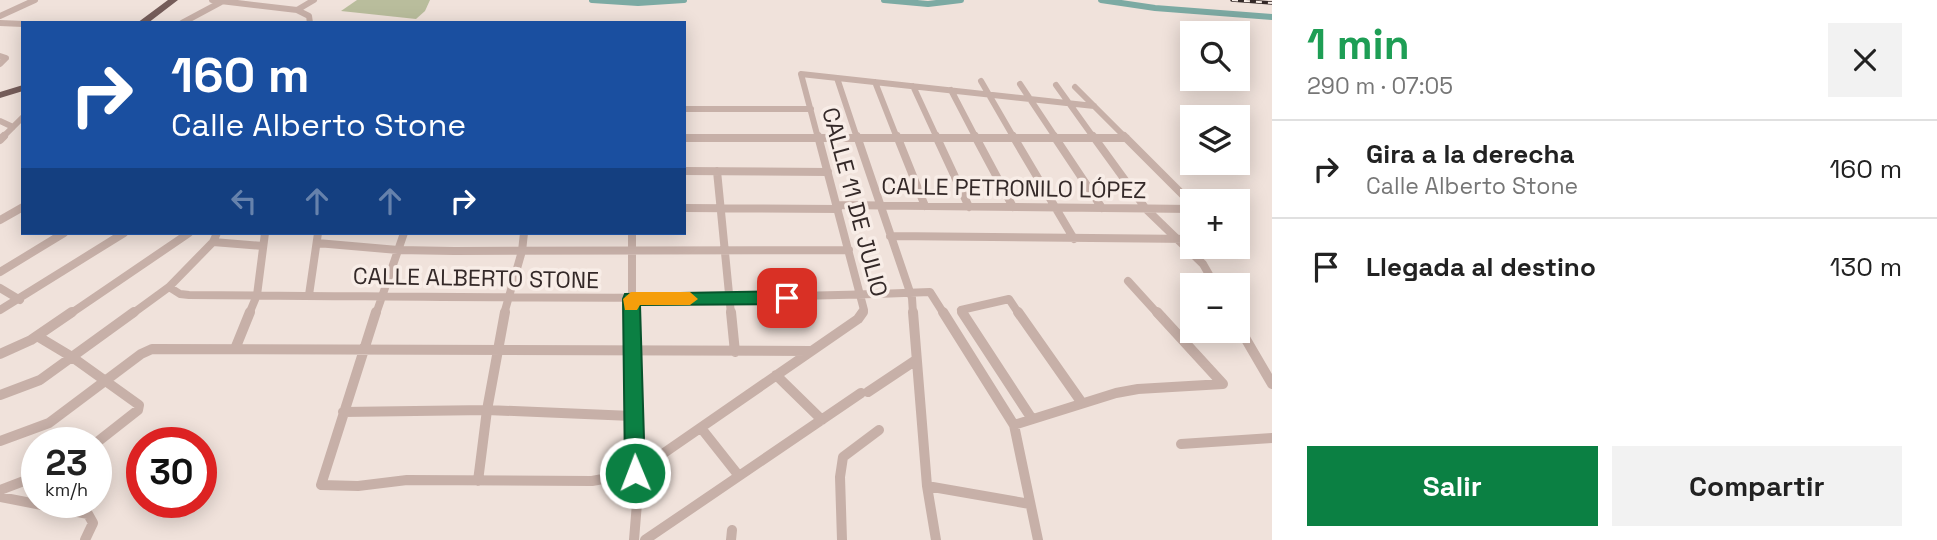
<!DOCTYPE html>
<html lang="es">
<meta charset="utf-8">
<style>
:root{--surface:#fff;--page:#f2f2f2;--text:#222;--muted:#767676;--line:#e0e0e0;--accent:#0b8043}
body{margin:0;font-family:"Space Grotesk",sans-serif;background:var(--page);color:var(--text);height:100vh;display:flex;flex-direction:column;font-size:26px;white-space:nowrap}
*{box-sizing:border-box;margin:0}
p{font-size:23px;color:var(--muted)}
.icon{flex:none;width:38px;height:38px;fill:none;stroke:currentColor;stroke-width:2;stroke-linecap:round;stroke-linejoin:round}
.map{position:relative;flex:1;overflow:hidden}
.panel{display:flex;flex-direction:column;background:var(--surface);width:665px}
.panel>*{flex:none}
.banner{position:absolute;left:21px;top:21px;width:665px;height:214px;border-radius:0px;box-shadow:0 4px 18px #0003;background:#1a4fa0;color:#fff;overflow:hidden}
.buttons{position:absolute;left:1180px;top:21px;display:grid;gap:14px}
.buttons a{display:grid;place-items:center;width:70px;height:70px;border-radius:0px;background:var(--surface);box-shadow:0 4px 18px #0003;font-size:35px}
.speed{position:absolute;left:21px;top:427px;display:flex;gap:14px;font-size:35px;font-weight:700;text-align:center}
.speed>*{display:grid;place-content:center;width:91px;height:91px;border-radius:50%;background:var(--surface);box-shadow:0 4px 18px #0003;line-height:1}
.speed small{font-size:18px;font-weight:400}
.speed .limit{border:10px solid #d22;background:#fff;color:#111}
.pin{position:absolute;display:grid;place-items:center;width:60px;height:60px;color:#fff;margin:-30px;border-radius:14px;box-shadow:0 4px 10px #0006}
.me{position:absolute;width:77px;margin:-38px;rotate:359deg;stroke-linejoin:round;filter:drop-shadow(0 0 5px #0008)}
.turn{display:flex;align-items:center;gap:24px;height:147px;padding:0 35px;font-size:32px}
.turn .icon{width:91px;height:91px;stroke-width:2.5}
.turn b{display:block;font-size:49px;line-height:60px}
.lanes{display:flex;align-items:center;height:66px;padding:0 35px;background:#0003;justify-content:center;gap:35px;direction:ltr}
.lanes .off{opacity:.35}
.round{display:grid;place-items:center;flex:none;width:74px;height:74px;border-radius:0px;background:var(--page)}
.head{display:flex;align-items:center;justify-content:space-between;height:119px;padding:0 35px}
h1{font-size:42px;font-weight:700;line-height:52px;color:#1e9e55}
.primary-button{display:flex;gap:14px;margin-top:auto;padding:14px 35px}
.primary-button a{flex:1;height:80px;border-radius:0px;background:var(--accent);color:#fff;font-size:28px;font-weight:700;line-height:80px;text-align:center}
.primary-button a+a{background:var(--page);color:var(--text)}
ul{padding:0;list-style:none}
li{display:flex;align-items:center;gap:21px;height:98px;padding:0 35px;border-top:2px solid var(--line)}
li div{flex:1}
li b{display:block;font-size:26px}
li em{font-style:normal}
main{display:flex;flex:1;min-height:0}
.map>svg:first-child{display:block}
</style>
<main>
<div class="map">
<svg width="1272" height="540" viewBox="0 0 1272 540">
<rect width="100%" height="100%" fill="#f0e2db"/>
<!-- green -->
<path fill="#b9bd9c" d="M357 0H430L425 11 416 19 341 11Z"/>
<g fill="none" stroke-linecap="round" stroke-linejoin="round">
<!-- canal -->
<path stroke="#7caaa3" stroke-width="6" d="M592 0 638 3 684 0
M884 0 928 4 961 0
M1101 0 1155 8 1272 17"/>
<!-- minor-far2 -->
<path stroke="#c7b0a8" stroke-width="6" d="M212 0 297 10 309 16 310 23
M297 10 314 0
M0 16 35 0
M0 23 23 24
M182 23 221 2
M0 56 6 58 0 64
M837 78 857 138
M981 81 1014 138
M875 82 897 138
M1020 84 1056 138
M1056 85 1094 138
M913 86 937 138
M1075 87 1126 138
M951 90 976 138
M684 109H811
M0 121 13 127
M2 138 23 117
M710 138H1085
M818 138 801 74 1094 106"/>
<!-- minor-far1 -->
<path stroke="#c7b0a8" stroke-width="8" d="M818 136 864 310 861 314
M857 136 912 298 913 314
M897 136 925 206
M936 136 969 207
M975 136 1013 207
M1013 136 1074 239
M1054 136 1102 208
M1093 136 1146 209 1203 264 1215 285
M1124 136 1192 204
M684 138H1126
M0 140 4 136
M684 171 828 172
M717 171 731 314
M837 205 1192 209
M684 208 838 209
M0 220 23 207
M632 233V314
M890 236 1192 239
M213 242 263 246
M317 243 398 250 454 251 849 250
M0 272 64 233
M1128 281 1158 314
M169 287 180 294 189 295C436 296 683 302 930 292L944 314
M0 288 20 300
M309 295 318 233
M0 310 124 233
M70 314 189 233
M132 314 169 287 213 242 217 233
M249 314 257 295 265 233
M376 314 404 233
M504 314 522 251 524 233
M964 314 961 310 1009 299 1019 314"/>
<!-- minor -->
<path stroke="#c7b0a8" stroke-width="10" d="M376 312 321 485 358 486 407 480 592 481 635 473 858 319 863 312
M632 312V416L637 503 634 540
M731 312 735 352
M913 312 927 486 936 540
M943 312 1014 425 1038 540
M962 312 1032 419
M1018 312 1082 403
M1237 324 1272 384
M37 336 72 357 139 405 138 410 96 443
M235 349 250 312
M0 354 31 340 72 312
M776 375 822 420
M868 392 916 360
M0 395 40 380 134 312
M343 412 487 410 632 416
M1014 425 1116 393 1138 389 1223 384 1157 312
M701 428 739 476
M0 441 49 423 141 354 152 349 810 351
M1181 444 1272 438
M478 481 487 410 505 312
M927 486 1030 504
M0 490 37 476
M0 497 88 514 93 523 85 540
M645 540 861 393
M731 540 732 530
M842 540 840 477 843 457 879 430"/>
<!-- primary -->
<path fill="#755d5a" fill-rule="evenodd" d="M168 0H178L148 23H137Z
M23 85V91L0 98V92Z"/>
<defs>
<path id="rail" d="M1232 0 1272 3"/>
</defs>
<!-- rail casing -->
<use href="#rail" stroke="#342928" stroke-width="3.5"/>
<!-- rail -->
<use href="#rail" stroke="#f8ede7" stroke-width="2" stroke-dasharray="6" stroke-linecap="butt"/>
</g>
<!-- route -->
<path fill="#0b8043" stroke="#07532c" stroke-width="2" d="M787 291 795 298 787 304 640 305 645 473 642 480 635 483 628 480 625 473 623 299 625 294Z"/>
<!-- slow -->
<path fill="#f59e0b" d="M631 292H690L698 299 690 305H640L637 310H625L623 299Z"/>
<g text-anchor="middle" stroke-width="7" stroke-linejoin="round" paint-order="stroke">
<!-- street labels -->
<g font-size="23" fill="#342928" stroke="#f8ede7">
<text transform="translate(1014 188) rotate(1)" y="8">CALLE PETRONILO LÓPEZ</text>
<text transform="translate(855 202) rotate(75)" y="8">CALLE 11 DE JULIO</text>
<text transform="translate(476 278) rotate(1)" y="8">CALLE ALBERTO STONE</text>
</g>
</g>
</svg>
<div class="buttons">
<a><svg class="icon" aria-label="search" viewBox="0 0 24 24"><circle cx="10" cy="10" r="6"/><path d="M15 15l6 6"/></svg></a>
<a><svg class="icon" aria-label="layers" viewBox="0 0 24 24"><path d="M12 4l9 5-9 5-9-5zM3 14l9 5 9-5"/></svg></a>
<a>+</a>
<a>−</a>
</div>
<div class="speed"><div>23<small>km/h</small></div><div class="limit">30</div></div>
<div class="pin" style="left:787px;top:298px;background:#d93025"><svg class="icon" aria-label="arrive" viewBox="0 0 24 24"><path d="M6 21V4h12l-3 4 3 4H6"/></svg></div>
<svg class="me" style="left:635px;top:473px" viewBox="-20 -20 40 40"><circle r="17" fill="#0b8043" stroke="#fff" stroke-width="3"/><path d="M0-11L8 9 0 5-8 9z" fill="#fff"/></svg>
<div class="banner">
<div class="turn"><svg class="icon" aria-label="right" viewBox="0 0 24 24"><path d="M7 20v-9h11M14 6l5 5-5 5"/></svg><div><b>160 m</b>Calle Alberto Stone</div></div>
<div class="lanes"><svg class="icon off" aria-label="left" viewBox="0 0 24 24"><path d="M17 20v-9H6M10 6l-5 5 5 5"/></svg><svg class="icon off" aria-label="ahead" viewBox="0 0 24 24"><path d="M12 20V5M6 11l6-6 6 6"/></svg><svg class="icon off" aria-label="ahead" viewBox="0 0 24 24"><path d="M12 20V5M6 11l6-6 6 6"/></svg><svg class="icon" aria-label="right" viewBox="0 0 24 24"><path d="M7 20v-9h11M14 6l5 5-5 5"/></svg></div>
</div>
</div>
<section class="panel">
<div class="head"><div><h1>1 min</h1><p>290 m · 07:05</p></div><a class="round"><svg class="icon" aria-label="close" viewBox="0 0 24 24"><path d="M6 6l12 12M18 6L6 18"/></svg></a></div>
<ul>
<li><svg class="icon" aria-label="right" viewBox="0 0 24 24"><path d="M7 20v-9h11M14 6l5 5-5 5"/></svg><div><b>Gira a la derecha</b><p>Calle Alberto Stone</p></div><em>160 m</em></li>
<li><svg class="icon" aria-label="arrive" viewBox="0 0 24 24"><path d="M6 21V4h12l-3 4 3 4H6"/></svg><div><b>Llegada al destino</b></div><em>130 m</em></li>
</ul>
<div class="primary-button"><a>Salir</a><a>Compartir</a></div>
</section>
</main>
